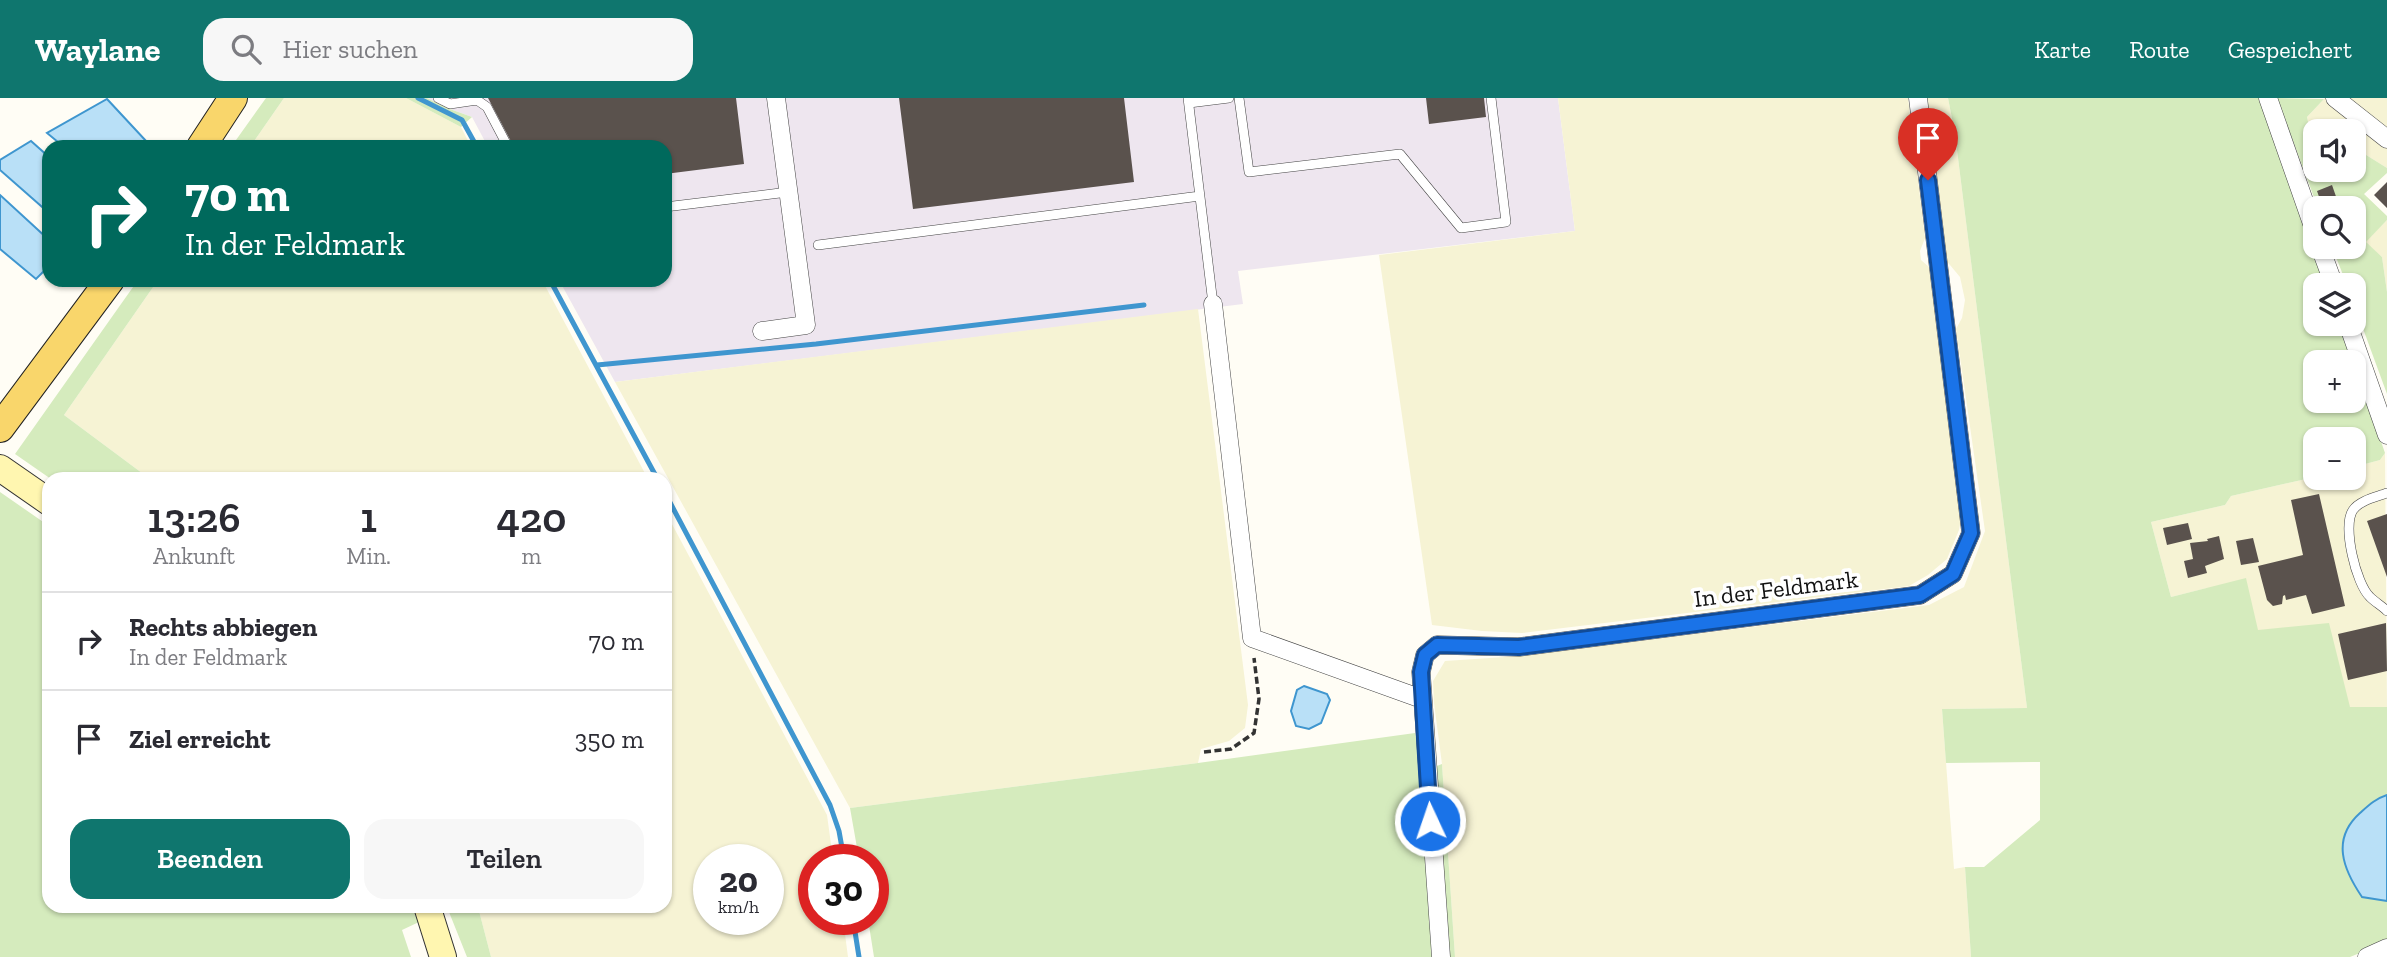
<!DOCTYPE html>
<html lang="de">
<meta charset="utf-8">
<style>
:root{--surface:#fff;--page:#f7f7f7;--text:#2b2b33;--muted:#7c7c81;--line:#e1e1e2;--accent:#0f766e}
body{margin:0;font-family:"Zilla Slab",serif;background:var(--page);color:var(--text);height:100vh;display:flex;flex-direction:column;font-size:26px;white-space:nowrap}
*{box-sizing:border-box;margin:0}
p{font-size:23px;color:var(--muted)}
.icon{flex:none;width:38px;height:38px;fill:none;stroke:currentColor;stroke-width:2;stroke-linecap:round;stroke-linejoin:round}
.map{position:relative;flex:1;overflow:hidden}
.details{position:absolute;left:42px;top:374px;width:630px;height:441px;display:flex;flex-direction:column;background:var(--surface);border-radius:21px;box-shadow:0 2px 5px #0004}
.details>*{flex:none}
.guide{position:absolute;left:42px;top:42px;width:630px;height:147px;border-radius:21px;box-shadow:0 2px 5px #0004;background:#00695c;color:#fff;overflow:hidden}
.controls{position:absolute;left:2303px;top:21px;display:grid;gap:14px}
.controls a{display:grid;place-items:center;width:63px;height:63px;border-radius:14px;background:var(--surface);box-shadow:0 2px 5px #0004;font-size:35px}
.speed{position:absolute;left:693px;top:746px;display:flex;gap:14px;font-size:35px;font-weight:700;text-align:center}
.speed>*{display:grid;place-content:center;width:91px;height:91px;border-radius:50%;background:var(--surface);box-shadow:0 2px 5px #0004;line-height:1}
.speed small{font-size:18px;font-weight:400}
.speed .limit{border:10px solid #d22;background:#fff;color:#111}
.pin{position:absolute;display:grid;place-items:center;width:60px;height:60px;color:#fff;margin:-72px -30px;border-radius:50% 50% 50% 0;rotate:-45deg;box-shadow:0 0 7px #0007}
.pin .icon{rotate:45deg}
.me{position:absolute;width:77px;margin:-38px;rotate:357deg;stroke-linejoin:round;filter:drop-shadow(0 0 5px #0008)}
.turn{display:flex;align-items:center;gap:24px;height:147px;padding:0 28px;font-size:32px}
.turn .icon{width:91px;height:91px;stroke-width:2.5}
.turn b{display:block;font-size:49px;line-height:60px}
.eta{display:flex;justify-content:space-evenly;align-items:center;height:119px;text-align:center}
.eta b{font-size:42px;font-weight:600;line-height:49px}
.button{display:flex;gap:14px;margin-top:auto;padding:14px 28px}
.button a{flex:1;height:80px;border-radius:21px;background:var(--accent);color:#fff;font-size:28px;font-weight:600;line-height:80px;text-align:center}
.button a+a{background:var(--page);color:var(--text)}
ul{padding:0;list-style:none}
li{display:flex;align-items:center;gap:21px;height:98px;padding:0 28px;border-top:2px solid var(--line)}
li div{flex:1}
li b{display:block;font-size:26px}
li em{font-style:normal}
header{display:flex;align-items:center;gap:42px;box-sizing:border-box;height:98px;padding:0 35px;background:var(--accent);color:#fff}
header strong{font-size:33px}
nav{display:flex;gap:38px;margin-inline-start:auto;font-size:24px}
.search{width:490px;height:63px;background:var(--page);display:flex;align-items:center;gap:18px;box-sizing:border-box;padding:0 24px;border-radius:21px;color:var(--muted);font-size:26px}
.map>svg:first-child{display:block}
</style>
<header>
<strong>Waylane</strong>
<div class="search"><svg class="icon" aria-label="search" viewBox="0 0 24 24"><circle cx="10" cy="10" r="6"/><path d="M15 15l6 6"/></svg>Hier suchen</div>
<nav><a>Karte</a><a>Route</a><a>Gespeichert</a></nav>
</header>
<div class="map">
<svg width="2387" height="859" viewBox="0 0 2387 859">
<rect width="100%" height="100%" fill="#fffdf5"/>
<!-- industrial -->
<path fill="#eee6ef" d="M427 0H1558L1575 133 1238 173 1243 206 615 284 559 182H665V49H488L472 19 447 10Z"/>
<!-- farmland -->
<path fill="#f6f3d4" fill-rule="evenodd" d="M284 0H406L461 29 471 49H250Z
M1558 0H1908L1925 140 1920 153 1921 162 1929 169 1962 413 1959 432 1947 461 1928 477 1909 488 1522 535 1482 533 1432 527 1379 157 1575 133Z
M1925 0H1948L1955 36 2027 610 1942 611 1954 771 1965 769 1971 859H1455L1442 666 1434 605 1433 583 1445 563 1520 558 1929 507 1964 489 1985 433 1956 231 1962 220 1965 202 1960 179 1945 161Z
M2325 0H2387V70L2355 50 2354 52V33H2315V57L2313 55 2307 19Z
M2387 122V194L2382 159 2365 144Z
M158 182H542L648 381H150L64 317Z
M1198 211 1248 607 1245 630 1229 643 1201 651 1198 665 850 710 615 284Z
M2385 355 2387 609H2350L2207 490 2171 499 2151 424 2225 407 2231 398 2315 379 2354 380V369L2380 362Z
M665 413 827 717 833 761H814V821H843L848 859H491L478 809 665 808ZM768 761V821H709V761Z"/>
<!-- green -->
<path fill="#d5ebbd" d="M266 0H284L250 49H231Z
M406 0H427L447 10 472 19 461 29Z
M1948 0H2259L2326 187H2315V226H2340L2354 264H2315V303H2354V265L2385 355 2380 362 2354 369V341H2315V379L2231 398 2225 407 2151 424 2171 499 2246 480 2258 532 2329 525 2350 609H2387V844L2350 859H1971L1965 769H1984L2040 722V664L1946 665 1942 611 2027 610 1955 36Z
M2277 0 2324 1 2307 19 2315 57V72H2354L2355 50 2387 70V75L2364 96 2387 118V122L2366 144 2382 159 2387 194V296L2354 206V187H2347L2332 149H2354V110H2318Z
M138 182H158L64 317 150 381H51L15 356Z
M0 394 49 428V808L411 809 419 824 402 832 411 859H0Z
M1415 635 1420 660 1433 859H874L868 821H873V761H859L850 710 1198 665Z
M1442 666 1455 859H1448L1434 669Z
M447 809H478L491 859H467Z"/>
<!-- water -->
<path fill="#b9e0f7" stroke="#3f96cf" stroke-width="2" d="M107 1 147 44 142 49H64L47 35Z
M31 43 49 59V115L0 72V62Z
M0 97 49 142V168L36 181 0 151Z
M1304 588 1327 596 1330 602 1321 625 1309 631 1296 628 1291 613 1297 592Z
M2387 697V803L2362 799C2343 771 2331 741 2360 715 2369 707 2375 701 2387 697Z"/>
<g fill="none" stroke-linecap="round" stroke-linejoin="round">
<!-- stream -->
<path stroke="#3f96cf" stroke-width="5" d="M418 0 462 22 477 49
M550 182 658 382
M597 267 816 246 1144 207
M665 395 830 707 839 733 844 761
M853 821 859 859"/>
</g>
<!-- building -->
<path fill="#5a524d" d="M488 0H736L744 66 665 76V49H514Z
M899 0H1124L1134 84 913 111Z
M1426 0H1484L1486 19 1429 26Z
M2387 84V110L2374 97Z
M2332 87 2340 110H2323L2317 93Z
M2319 396 2345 508 2312 516 2306 497 2286 502 2285 497 2283 498 2282 506 2273 508 2267 502 2258 468 2303 457 2291 402Z
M2387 416V479L2367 423Z
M2188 425 2192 441 2167 447 2163 430Z
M2219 438 2224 461 2205 468 2207 475 2188 480 2184 463 2193 461 2190 445 2208 443 2207 441Z
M2253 440 2259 464 2241 467 2236 443Z
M2386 525 2387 573 2348 582 2338 536Z"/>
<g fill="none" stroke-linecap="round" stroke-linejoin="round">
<defs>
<path id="lane" d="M438 0 450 6 477 2 487 9 508 49
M1188 0 1213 206
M1239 0 1249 74 1400 56 1461 130 1506 124 1491 0
M1189 5 1229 0
M665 109 788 94
M818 147 1200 98
M2387 395C2377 399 2360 402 2353 412 2342 428 2356 486 2370 499 2375 504 2382 508 2387 513"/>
<path id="street" d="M2268 0 2315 134
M2335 0 2387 41
M2320 149 2334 187
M1213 206 1252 540 1422 601
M2348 226 2387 337
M762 233 806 227 776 0
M1441 859 1421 574 1425 557 1437 547 1519 549 1920 497 1953 476 1971 435 1918 0
M2367 859 2387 850"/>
<path id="secondary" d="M0 370 49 404
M427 808 443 859"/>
<path id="primary" d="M201 49 233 0
M0 330 110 182"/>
</defs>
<!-- lane casing -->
<use href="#lane" stroke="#444" stroke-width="10"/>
<!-- street casing -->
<use href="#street" stroke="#444" stroke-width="19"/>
<!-- secondary casing -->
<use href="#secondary" stroke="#333" stroke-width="28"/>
<!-- primary casing -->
<use href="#primary" stroke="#222" stroke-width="30"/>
<!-- path -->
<path stroke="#333" stroke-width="3.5" stroke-dasharray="7 3.5" stroke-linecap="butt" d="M1204 654 1231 651 1254 635 1259 601 1254 560"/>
<!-- lane -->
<use href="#lane" stroke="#fff" stroke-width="9"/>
<!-- street -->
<use href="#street" stroke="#fff" stroke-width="18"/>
<!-- secondary -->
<use href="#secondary" stroke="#fff6b0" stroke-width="26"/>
<!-- primary -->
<use href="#primary" stroke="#f9d66b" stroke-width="28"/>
</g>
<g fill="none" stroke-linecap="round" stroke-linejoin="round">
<defs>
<path id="route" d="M1430 723 1421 574 1425 557 1437 547 1519 549 1920 497 1953 476 1971 435 1928 82"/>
</defs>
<!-- route casing -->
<use href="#route" stroke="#114b97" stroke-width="18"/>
<!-- route -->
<use href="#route" stroke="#1a73e8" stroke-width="12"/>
</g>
<g text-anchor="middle" stroke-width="7" stroke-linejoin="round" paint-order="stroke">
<!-- street labels -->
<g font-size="24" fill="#111" stroke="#fff">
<text transform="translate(1776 491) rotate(-7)" y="8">In der Feldmark</text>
</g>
</g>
</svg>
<div class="controls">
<a><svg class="icon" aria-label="sound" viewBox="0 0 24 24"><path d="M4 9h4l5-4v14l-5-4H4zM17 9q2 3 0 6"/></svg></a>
<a><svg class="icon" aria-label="search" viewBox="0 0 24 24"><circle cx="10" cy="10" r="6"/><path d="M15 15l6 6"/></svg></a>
<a><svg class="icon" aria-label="layers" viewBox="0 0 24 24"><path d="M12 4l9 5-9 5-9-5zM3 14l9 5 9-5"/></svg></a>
<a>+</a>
<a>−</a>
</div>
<div class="speed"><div>20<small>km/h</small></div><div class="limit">30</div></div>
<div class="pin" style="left:1928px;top:82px;background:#d93025"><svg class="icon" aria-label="arrive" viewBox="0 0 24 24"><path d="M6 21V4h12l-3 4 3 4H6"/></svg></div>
<svg class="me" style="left:1430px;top:723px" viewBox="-20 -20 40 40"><circle r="17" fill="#1a73e8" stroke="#fff" stroke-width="3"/><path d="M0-11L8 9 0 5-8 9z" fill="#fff"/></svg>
<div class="guide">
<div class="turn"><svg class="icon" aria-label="right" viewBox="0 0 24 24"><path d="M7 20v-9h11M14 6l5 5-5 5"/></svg><div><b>70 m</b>In der Feldmark</div></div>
</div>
<section class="details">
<div class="eta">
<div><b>13:26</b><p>Ankunft</p></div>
<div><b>1</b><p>Min.</p></div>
<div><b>420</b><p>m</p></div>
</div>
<ul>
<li><svg class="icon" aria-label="right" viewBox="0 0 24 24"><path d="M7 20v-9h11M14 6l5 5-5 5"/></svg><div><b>Rechts abbiegen</b><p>In der Feldmark</p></div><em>70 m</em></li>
<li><svg class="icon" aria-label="arrive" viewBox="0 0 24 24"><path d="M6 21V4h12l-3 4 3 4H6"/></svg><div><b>Ziel erreicht</b></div><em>350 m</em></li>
</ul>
<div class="button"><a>Beenden</a><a>Teilen</a></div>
</section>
</div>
